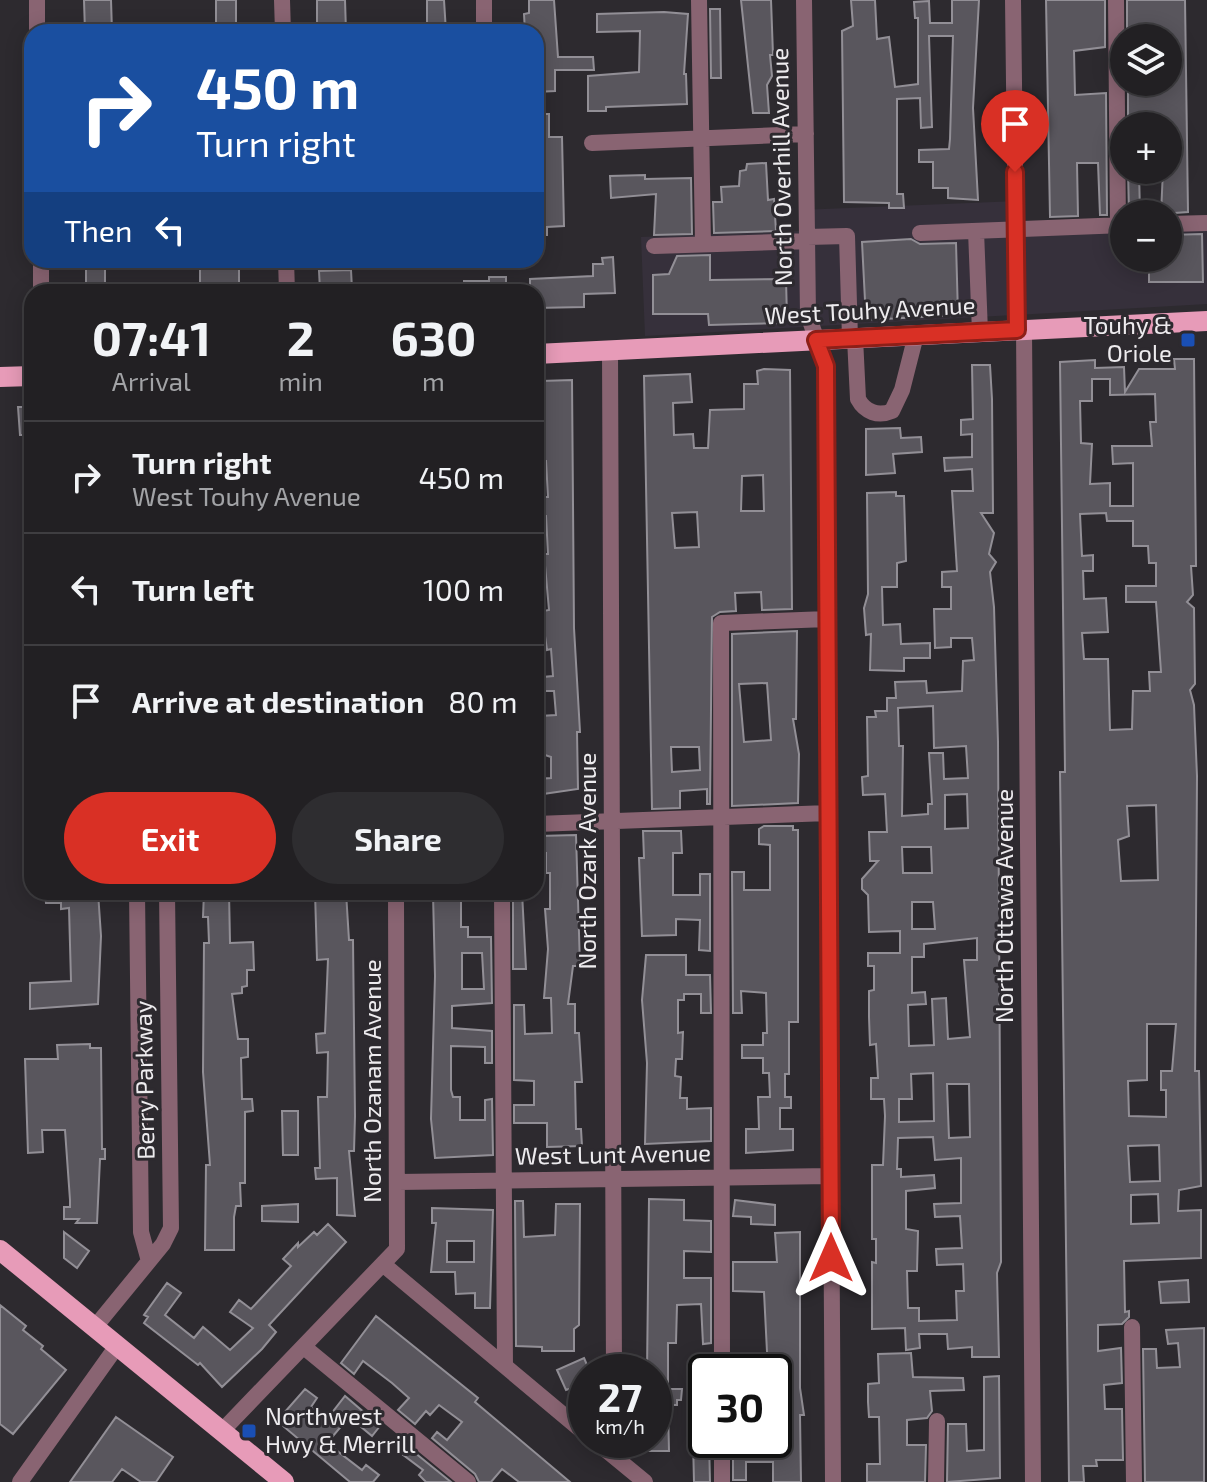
<!DOCTYPE html>
<meta charset="utf-8">
<style>
:root{--surface:#222023;--page:#2e2d30;--text:#f1f3f6;--muted:#a2a3a6;--line:#3f3e41;--accent:#d93025}
body{margin:0;font-family:"Exo 2",sans-serif;background:var(--page);color:var(--text);height:100vh;display:flex;flex-direction:column;font-size:30px;white-space:nowrap}
*{box-sizing:border-box;margin:0}
p{font-size:26px;color:var(--muted)}
.icon{flex:none;width:44px;height:44px;fill:none;stroke:currentColor;stroke-width:2;stroke-linecap:round;stroke-linejoin:round}
.map{position:relative;flex:1;overflow:hidden}
.drawer{position:absolute;left:24px;top:284px;width:520px;height:616px;display:flex;flex-direction:column;background:var(--surface);border-radius:24px;box-shadow:0 4px 20px #0003,0 0 0 2px var(--line)}
.drawer>*{flex:none}
.top-card{position:absolute;left:24px;top:24px;width:520px;height:244px;border-radius:24px;box-shadow:0 4px 20px #0003,0 0 0 2px var(--line);background:#1a4fa0;color:#fff;overflow:hidden}
.fabs{position:absolute;left:1110px;top:24px;display:grid;gap:16px}
.fabs a{display:grid;place-items:center;width:72px;height:72px;border-radius:50%;background:var(--surface);box-shadow:0 4px 20px #0003,0 0 0 2px var(--line);font-size:40px}
.speed{position:absolute;left:568px;top:1354px;display:flex;gap:16px;font-size:40px;font-weight:700;text-align:center}
.speed>*{display:grid;place-content:center;width:104px;height:104px;border-radius:50%;background:var(--surface);box-shadow:0 4px 20px #0003,0 0 0 2px var(--line);line-height:1}
.speed small{font-size:20px;font-weight:400}
.speed .limit{border:4px solid #111;border-radius:12px;background:#fff;color:#111}
.pin{position:absolute;display:grid;place-items:center;width:68px;height:68px;color:#fff;margin:-82px -34px;border-radius:50% 50% 50% 0;rotate:-45deg;box-shadow:0 0 8px #0007}
.pin .icon{rotate:45deg}
.me{position:absolute;width:88px;margin:-44px;rotate:0deg;stroke-linejoin:round;filter:drop-shadow(0 0 6px #0008)}
.turn{display:flex;align-items:center;gap:28px;height:168px;padding:0 40px;font-size:36px}
.turn .icon{width:104px;height:104px;stroke-width:2.5}
.turn b{display:block;font-size:56px;line-height:68px}
.then{display:flex;align-items:center;height:76px;padding:0 40px;background:#0003;gap:16px;font-size:30px}
.eta{display:flex;justify-content:space-evenly;align-items:center;height:136px;text-align:center}
.eta b{font-size:48px;font-weight:700;line-height:56px}
.primary-button{display:flex;gap:16px;margin-top:auto;padding:16px 40px}
.primary-button a{flex:1;height:92px;border-radius:48px;background:var(--accent);color:#fff;font-size:32px;font-weight:700;line-height:92px;text-align:center}
.primary-button a+a{background:var(--page);color:var(--text)}
ul{padding:0;list-style:none}
li{display:flex;align-items:center;gap:24px;height:112px;padding:0 40px;border-top:2px solid var(--line)}
li div{flex:1}
li b{display:block;font-size:30px}
li em{font-style:normal}
.map>svg:first-child{display:block}
</style>
<div class="map">
<svg width="1207" height="1482" viewBox="0 0 1207 1482">
<rect width="100%" height="100%" fill="#2d2a2f"/>
<!-- built -->
<path fill="#36303b" d="M1020 201 1022 227 1124 222V258H1168V221L1207 219V304L645 336 641 237 800 231V210Z"/>
<!-- building -->
<path fill="#59565d" stroke="#928f96" stroke-width="2" fill-rule="evenodd" d="M84 0H111L112 32H85Z
M216 0H236V32H216Z
M317 0H345L346 32H317Z
M427 0H444L446 32H427Z
M529 0H554L558 57H593L594 70H555V91L536 92V32H525L524 14 529 13Z
M741 0H771L773 55H770L772 76 767 85 769 113H753Z
M851 0H875L877 39 889 37 895 87 918 84V18H915L914 2 929 1 930 23H952V0H979L973 108 978 200 948 198V188H933V162H919V150L949 149 950 139 953 36H929L932 127 921 128 920 98 897 99V194H903L904 208H889V203L844 202 842 31 853 26Z
M1046 0H1105V47L1074 51 1075 95 1106 93 1107 215H1100L1098 163H1077L1078 216 1050 217Z
M1127 0H1185L1188 212 1161 214 1163 170H1168V122L1140 121V124H1128V82H1168V38H1127Z
M710 9H720L721 78H711Z
M664 12 688 14 684 74H686L687 104 606 107V111H588V76L639 72 640 31 597 32V14Z
M536 114H549V137H562L564 226 547 227V235H536Z
M766 163 768 200 774 199 776 231 714 233 713 202H722L721 187 739 186 740 171 746 170 747 164Z
M1128 170H1139L1140 214H1129Z
M645 175V179L691 178 692 234 654 235 656 194 611 198 610 176Z
M1202 234 1203 282H1149V258H1168V235Z
M911 239 920 244 956 243 958 315 866 320 862 242Z
M710 255V280L786 279 787 319 784 323 709 325 708 314H653V275L669 274 677 256Z
M613 257 615 293 584 294V307L536 308V292H530V279L593 276V264H603L602 258Z
M86 260H105V292H86Z
M206 260H239V287H217V292H200V269H206Z
M351 270 352 289 320 290 319 271Z
M489 277H506V292H464V281H489Z
M1174 359H1194L1196 566H1191L1193 595 1187 602 1194 608 1195 684 1190 690 1194 705 1197 776 1195 1071H1199L1201 1186 1179 1190 1178 1211 1201 1210V1258L1124 1261 1125 1312 1129 1311V1317L1122 1324 1098 1325V1351L1121 1348 1122 1383 1104 1385 1105 1409H1122L1123 1460H1096L1097 1466H1083L1084 1482H1069L1060 772H1065L1060 362 1095 360V368L1124 367 1125 392 1139 369H1175ZM1092 379H1110V395L1155 394 1156 422H1150L1152 446H1112L1113 464 1133 463V506H1110V483L1090 484 1092 444 1081 443 1080 401H1092ZM1106 513 1107 521H1133V546H1148L1149 563H1156V586H1126V602H1156L1161 672H1149L1150 691H1133L1132 729 1110 730 1108 659H1084L1082 633 1108 632 1106 598 1084 599 1083 571H1093V555L1082 556 1080 514ZM1156 805 1158 880 1121 881 1118 840 1129 836 1127 806ZM1147 1024H1176L1172 1071H1161V1090H1166V1117L1129 1116 1128 1081 1147 1080ZM1159 1145 1160 1181 1130 1182 1128 1146ZM1158 1194 1159 1223 1131 1224V1195Z
M972 365H990L992 399 993 513H981L994 533 989 554 996 562 990 572 994 607 998 742 1001 1262 997 1273 999 1357H972V1347L948 1349 947 1334H919L920 1348 906 1350 905 1328 872 1329V1262L876 1263V1239H872V1165H883L885 1116 884 1099H871V1078H878L876 1044 870 1045 869 1017V991L874 990V966H868V953H900V931L869 932 868 895 862 889V879L878 861H870L869 832H887L885 794 863 795 862 777 868 776 867 717H876L875 711H887V698H896L895 682 926 681 927 693 962 691 963 661 974 660 972 638H951V647L935 648 934 609H951V587H942V572L957 571 952 491H973L972 469 945 471 944 458 972 457V434L961 435V420L973 419ZM933 706 934 748 966 746 968 778 944 779 943 753H929L932 804H928V814L902 816 903 746H899L898 708ZM967 794 968 828 945 829V795ZM902 847H931L932 873H903ZM912 902H933L935 929H912ZM977 938V960H964L970 1037 948 1039 946 998 932 999 934 1045 909 1046 908 1005 926 1004 925 992 912 993V957H924V944ZM933 1073 934 1121 899 1122V1099H912L911 1074ZM947 1084H969L970 1137 949 1138ZM933 1137 935 1160 961 1158V1203L934 1204 935 1217 960 1216 962 1248 936 1249 937 1265 963 1264 964 1291H956L957 1320 919 1321V1308H908L907 1271H917L918 1231 906 1229V1191L935 1188 934 1175 901 1177V1169H897L898 1138Z
M764 369 790 370 792 609 762 610 761 592 735 593 736 611 720 612 712 617 710 804H707V789L680 791V808L652 809 644 376 690 374 692 402 673 403 674 435 693 434 694 448H708L710 410 744 409V384H758L757 371ZM763 475 764 511H741L742 476ZM697 512 699 547 675 548 672 513ZM671 747H699L700 770 672 772Z
M572 380 574 628 580 732H577L578 789 536 795V779L551 778V757L542 754 540 716 556 715 554 691H544L543 677 553 676 551 649 547 650 544 629 543 611 549 610 544 554H548L546 516H543L542 497H548L546 461H539L538 441H543L541 381Z
M18 407H29L32 435H20Z
M900 428 901 438 921 437 922 452 893 454 895 473 866 475V429Z
M896 492V496H904L906 561 897 563V587H882L883 625 900 624 901 644 930 643V658H904V671L870 670 871 634 866 635 864 608 868 594 867 493Z
M797 631 796 719H793L799 754 798 803 732 806V634ZM767 683 771 740 744 742 739 684Z
M764 826H793V830H798V1022H789V1074H785V1097H791V1108H780V1129H793V1150L746 1153V1129H759L758 1097H770L769 1073H763V1058H742V1045H763V1033H767L766 993 741 991 742 1013H733L732 872H744V890H770V845L759 844V829Z
M643 831H681L682 853H673V895H700V874H710V951L699 950 700 920 676 919V935L642 936 639 858H644Z
M576 835 580 966H573L568 1004H575V1033H579L580 1049 582 1082H575L576 1129H581L582 1146 547 1147V1123H514V1105H534V1081L514 1080V1005H524L525 1034 552 1033 551 998H544L548 949 545 909H550V873H546V853H540L539 836Z
M45 892H98L101 936 98 1004 30 1009V983L71 981 69 908 61 909V903H46Z
M204 892H229L230 943 253 942 254 970H247V986L242 987V993L232 994 238 1039H248V1057L241 1058 242 1099H252L253 1111 245 1112V1183H240L241 1206H236L234 1217V1250H205L206 1165H210L203 1072 204 943H209L208 917H203Z
M315 892H346L349 940H353L355 1116 354 1151H349L355 1216 337 1215V1178L316 1179 315 1168H320L318 1097H327L328 1052 317 1053 316 1034 325 1033 328 959 317 960Z
M513 892H522L526 969H513Z
M461 893V927H468V937H491L492 1003 452 1006V1028L492 1031V1063H485V1047L451 1046V1090L453 1097H460V1120H485V1100L492 1099 493 1155 435 1158 431 1119 435 976 433 894ZM462 953H482L484 989H462Z
M646 955H686V975H710L711 1013H701V994H684V1000H678V1033L683 1032 682 1059H676L675 1076 681 1077 680 1098H687V1109L711 1108V1141L645 1144 647 1063 642 1000Z
M90 1044V1048H101L102 1149H105V1159H100L97 1223H76L79 1219H64V1207H70V1200L65 1130H42L43 1152 28 1153 25 1059H58L57 1045Z
M282 1111H298V1155H283Z
M649 1199 684 1200V1220L711 1221V1252L684 1251V1278H711V1343L703 1344 701 1304 677 1305 676 1343H668V1389H682L681 1400H677V1405H668L669 1451H649V1440H654V1372H647Z
M735 1200 775 1205V1225L751 1224V1217L733 1216Z
M515 1201H523L524 1237 555 1235 556 1204H580L579 1325 574 1329V1351H542V1347L516 1346Z
M298 1204V1222L262 1221V1206Z
M432 1208 493 1210 490 1308H475V1293L456 1294 455 1272H431L436 1223H432ZM447 1241H474V1262H447Z
M328 1224 346 1242 269 1325 276 1332 262 1349 222 1387 200 1363 198 1365 144 1323 148 1317 144 1315 167 1283 181 1293 165 1315 194 1338 203 1327 230 1350 253 1328 230 1312 239 1300 251 1309 291 1266 283 1259 298 1243V1247L314 1232 317 1235Z
M64 1232 89 1251 77 1268 64 1258Z
M800 1232V1388L804 1415H800L801 1482H773V1462H746V1480H733V1440H746V1446L777 1445 778 1416 774 1417V1369L733 1370V1357L764 1356 767 1352 764 1292 733 1291V1262H777L775 1233Z
M1188 1280 1189 1302 1161 1303 1159 1282Z
M0 1305 26 1326 23 1330 43 1346 41 1349 66 1370 13 1434 0 1424Z
M376 1316 478 1398 475 1402 570 1482H519L502 1469 491 1482H479L475 1474 432 1438 437 1432 447 1440 462 1422 439 1405 430 1415 426 1411 415 1424 398 1410 409 1398 392 1383 363 1361 354 1374 341 1363Z
M1204 1328V1482H1145L1143 1349H1156L1157 1368 1180 1367 1178 1343 1168 1344 1166 1330Z
M911 1353 913 1377 963 1378 964 1390 930 1391 932 1411 927 1418 907 1420V1445H926L925 1482H867V1464H880L879 1417H869L868 1402V1384L879 1383 878 1354Z
M584 1358 590 1372H586V1383L566 1390 557 1370Z
M999 1376 1000 1478 947 1482 948 1424H966L967 1451 984 1450V1377Z
M305 1389 317 1398 311 1407 327 1419 345 1396 380 1426 372 1436 349 1417 327 1443 362 1470 366 1465 379 1475 373 1482H350L277 1421Z
M116 1417 173 1457 156 1482H141L122 1469 112 1482H70Z
M693 1440H709L710 1482H694Z
M404 1444 451 1482H426L419 1475 423 1470 398 1451Z"/>
<g fill="none" stroke-linecap="round" stroke-linejoin="round">
<!-- minor -->
<path stroke="#896472" stroke-width="16" d="M37 0V32
M282 0 283 32
M484 0V32
M699 0 703 244
M804 0 808 315 826 366 833 1482
M1013 0 1017 330
M1116 0 1118 226
M592 143 806 134
M1168 224 1207 223
M976 231 980 332
M920 233 1124 225
M807 237 847 236 850 338
M654 246 807 241
M41 260V292
M286 260 287 292
M1024 329 1033 1482
M855 338 858 399C865 412 878 417 892 411L902 390 916 335
M610 350 614 1372
M536 824 828 813
M137 892 141 1232 149 1261
M502 892 505 1366
M398 1182 830 1176
M384 1265 586 1434
M95 1327 163 1244 171 1228 167 892
M1132 1327 1134 1482
M304 1347 468 1482
M722 1372 721 623 827 619
M222 1431 397 1249 396 892
M594 1440 645 1482
M722 1440V1482
M20 1482 117 1346
M936 1482 937 1421"/>
<!-- major -->
<path stroke="#e79bb8" stroke-width="20" d="M536 354 1207 321
M0 377 32 376
M0 1250 284 1482"/>
</g>
<g fill="none" stroke-linecap="round" stroke-linejoin="round">
<defs>
<path id="route" d="M831 1258 826 366 816 340 1017 330 1015 172"/>
</defs>
<!-- route casing -->
<use href="#route" stroke="#8d1f18" stroke-width="20"/>
<!-- route -->
<use href="#route" stroke="#d93025" stroke-width="14"/>
</g>
<!-- markers -->
<g fill="#1a4fb4" stroke="#2d2a2f" stroke-width="3">
<rect x="1180" y="332" width="16" height="16" rx="4"/>
<rect x="241" y="1423" width="16" height="16" rx="4"/>
</g>
<g text-anchor="middle" stroke-width="6" stroke-linejoin="round" paint-order="stroke">
<!-- street labels -->
<g font-size="24" fill="#edebee" stroke="#2d2a2f">
<text transform="translate(782 167) rotate(-91)" y="8">North Overhill Avenue</text>
<text transform="translate(870 311) rotate(-3)" y="8">West Touhy Avenue</text>
<text transform="translate(588 861) rotate(-90)" y="8">North Ozark Avenue</text>
<text transform="translate(1005 906) rotate(-90)" y="8">North Ottawa Avenue</text>
<text transform="translate(145 1080) rotate(-91)" y="8">Berry Parkway</text>
<text transform="translate(373 1081) rotate(-90)" y="8">North Ozanam Avenue</text>
<text transform="translate(613 1155) rotate(-1)" y="8">West Lunt Avenue</text>
</g>
<!-- poi labels -->
<g font-size="24" fill="#edebee" stroke="#2d2a2f" text-anchor="end">
<text x="1172" y="334">Touhy &amp;<tspan x="1172" dy="28">Oriole</tspan></text>
<text x="265" y="1425" text-anchor="start">Northwest<tspan x="265" dy="28">Hwy &amp; Merrill</tspan></text>
</g>
</g>
</svg>
<div class="fabs">
<a><svg class="icon" aria-label="layers" viewBox="0 0 24 24"><path d="M12 4l9 5-9 5-9-5zM3 14l9 5 9-5"/></svg></a>
<a>+</a>
<a>−</a>
</div>
<div class="speed"><div>27<small>km/h</small></div><div class="limit">30</div></div>
<div class="pin" style="left:1015px;top:172px;background:#d93025"><svg class="icon" aria-label="arrive" viewBox="0 0 24 24"><path d="M6 21V4h12l-3 4 3 4H6"/></svg></div>
<svg class="me" style="left:831px;top:1258px" viewBox="-20 -20 40 40"><path d="M0-17L14 15 0 8-14 15z" fill="#d93025" stroke="#fff" stroke-width="4"/></svg>
<div class="top-card">
<div class="turn"><svg class="icon" aria-label="right" viewBox="0 0 24 24"><path d="M7 20v-9h11M14 6l5 5-5 5"/></svg><div><b>450 m</b>Turn right</div></div>
<div class="then">Then<svg class="icon" aria-label="left" viewBox="0 0 24 24"><path d="M17 20v-9H6M10 6l-5 5 5 5"/></svg></div>
</div>
<section class="drawer">
<div class="eta">
<div><b>07:41</b><p>Arrival</p></div>
<div><b>2</b><p>min</p></div>
<div><b>630</b><p>m</p></div>
</div>
<ul>
<li><svg class="icon" aria-label="right" viewBox="0 0 24 24"><path d="M7 20v-9h11M14 6l5 5-5 5"/></svg><div><b>Turn right</b><p>West Touhy Avenue</p></div><em>450 m</em></li>
<li><svg class="icon" aria-label="left" viewBox="0 0 24 24"><path d="M17 20v-9H6M10 6l-5 5 5 5"/></svg><div><b>Turn left</b></div><em>100 m</em></li>
<li><svg class="icon" aria-label="arrive" viewBox="0 0 24 24"><path d="M6 21V4h12l-3 4 3 4H6"/></svg><div><b>Arrive at destination</b></div><em>80 m</em></li>
</ul>
<div class="primary-button"><a>Exit</a><a>Share</a></div>
</section>
</div>
